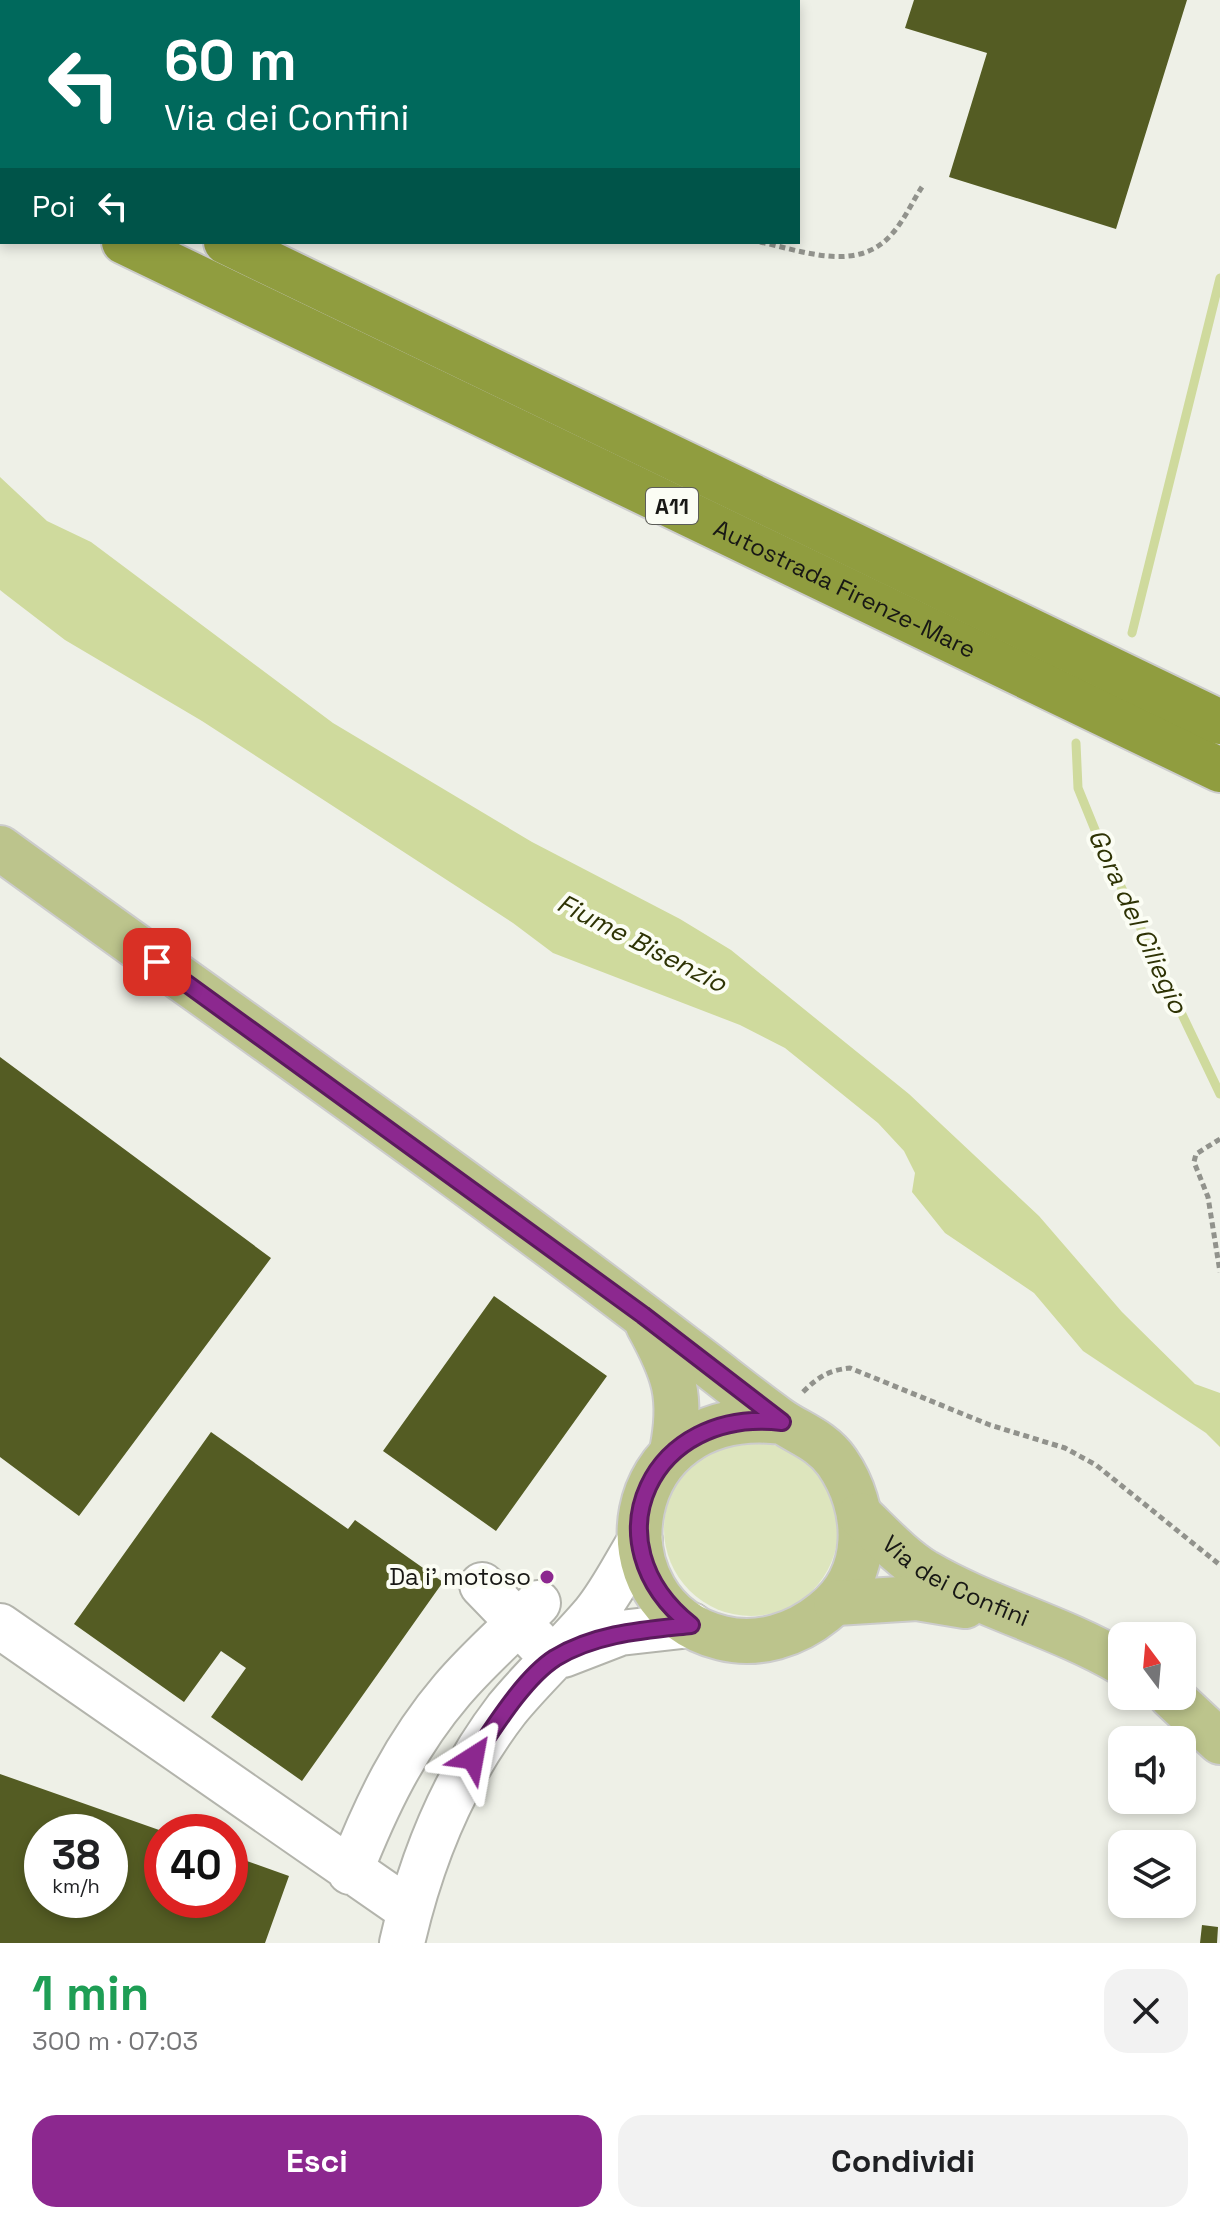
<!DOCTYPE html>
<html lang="it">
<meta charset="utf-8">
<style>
:root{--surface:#fff;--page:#f2f2f2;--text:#202124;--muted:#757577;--accent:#8c288f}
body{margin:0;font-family:"Space Grotesk",sans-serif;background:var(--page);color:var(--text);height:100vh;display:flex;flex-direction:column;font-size:30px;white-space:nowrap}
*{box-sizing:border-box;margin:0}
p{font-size:26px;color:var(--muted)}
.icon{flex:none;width:44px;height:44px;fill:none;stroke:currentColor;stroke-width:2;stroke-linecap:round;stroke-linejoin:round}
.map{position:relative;height:1943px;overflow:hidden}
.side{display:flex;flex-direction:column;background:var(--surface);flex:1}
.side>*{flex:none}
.top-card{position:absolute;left:0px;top:0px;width:800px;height:244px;box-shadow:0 4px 12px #0003;background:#00695c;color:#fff;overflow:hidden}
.needle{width:52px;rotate:344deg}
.buttons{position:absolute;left:1108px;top:1622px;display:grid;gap:16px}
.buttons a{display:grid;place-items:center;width:88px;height:88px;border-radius:16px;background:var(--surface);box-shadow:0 4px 12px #0003;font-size:40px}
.speed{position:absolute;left:24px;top:1814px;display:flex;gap:16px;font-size:40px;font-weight:700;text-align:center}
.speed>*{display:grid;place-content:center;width:104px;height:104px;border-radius:50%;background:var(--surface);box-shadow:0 4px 12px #0003;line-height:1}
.speed small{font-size:20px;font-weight:400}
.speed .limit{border:12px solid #d22;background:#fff;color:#111}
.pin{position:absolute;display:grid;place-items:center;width:68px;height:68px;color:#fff;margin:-34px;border-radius:16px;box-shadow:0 4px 12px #0006}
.me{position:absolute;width:88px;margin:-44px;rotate:34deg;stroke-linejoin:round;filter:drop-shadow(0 0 6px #0008)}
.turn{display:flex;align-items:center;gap:28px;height:168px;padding:0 32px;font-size:36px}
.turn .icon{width:104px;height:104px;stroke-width:2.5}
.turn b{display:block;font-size:56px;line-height:68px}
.then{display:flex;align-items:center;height:76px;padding:0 32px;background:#0003;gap:16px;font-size:30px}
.round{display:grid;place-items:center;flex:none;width:84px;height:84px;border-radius:24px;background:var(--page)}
.summary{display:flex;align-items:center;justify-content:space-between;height:136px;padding:0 32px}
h1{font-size:48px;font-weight:700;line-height:60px;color:#1e9e55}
.action{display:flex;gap:16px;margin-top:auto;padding:16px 32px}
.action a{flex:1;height:92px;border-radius:24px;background:var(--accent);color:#fff;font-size:32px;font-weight:700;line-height:92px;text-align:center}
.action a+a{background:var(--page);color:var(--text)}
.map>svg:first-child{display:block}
</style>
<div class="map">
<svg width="1220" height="1943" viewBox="0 0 1220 1943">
<rect width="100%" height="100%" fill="#eef0e7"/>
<!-- green -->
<path fill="#dde5bd" d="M664 1529a87 87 0 1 1 174 0a87 87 0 1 1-174 0Z"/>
<!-- water -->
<path fill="#cfda9d" d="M0 477 47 521 91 542 333 723 532 842 680 919 731 950 909 1094 1039 1216 1122 1312 1195 1384 1220 1393V1447L1206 1433 1083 1351 1034 1293 945 1233 912 1192 915 1173 904 1151 878 1123 785 1048 740 1025 553 953 513 923 202 721 65 640 5 594 0 590Z"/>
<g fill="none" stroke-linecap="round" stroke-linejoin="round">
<!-- stream -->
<path stroke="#cfda9d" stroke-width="9" d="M1132 633 1220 278
M1076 743 1078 788 1102 847 1220 1094"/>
</g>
<!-- building -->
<path fill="#545c23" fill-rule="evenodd" d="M914 0H1187L1116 229 949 177 987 53 905 28Z
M0 1057 271 1258 79 1516 0 1457Z
M494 1296 607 1376 496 1531 383 1451Z
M211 1432 348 1529 355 1520 443 1582 302 1781 211 1717 246 1668 221 1651 184 1702 74 1624Z
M0 1774 162 1831V1900H230V1855L289 1876 265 1943H0ZM42 1832H110V1900H42Z
M1202 1925 1218 1927 1217 1943H1200Z"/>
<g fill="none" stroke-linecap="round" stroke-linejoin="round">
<defs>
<path id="minor" d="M482 1585 538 1643
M0 1626 409 1910
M563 1655 620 1633 691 1625
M350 1872C376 1806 405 1745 452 1690 478 1659 510 1632 538 1603
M402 1943C421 1859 454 1778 507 1709 534 1676 566 1647 594 1614 612 1592 625 1565 640 1541"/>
<g id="major">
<path d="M0 848C228 1014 461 1175 684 1347 715 1370 745 1395 777 1418 797 1433 821 1439 837 1462 869 1508 872 1575 824 1612 796 1635 758 1647 722 1638 594 1607 616 1402 782 1422"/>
<path d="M648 1325C674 1372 683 1397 672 1451"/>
<path id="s1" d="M860 1515C881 1535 901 1557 925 1572 986 1608 1059 1626 1122 1663"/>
<path d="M836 1603 917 1598 965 1606"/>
<path d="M1171 1696 1220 1742"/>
</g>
<g id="highway">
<path d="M0 134 2 135"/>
<path d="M0 183 2 184"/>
<path id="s2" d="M124 242 1220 770"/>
<path d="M226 242 1220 722"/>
</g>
</defs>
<!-- minor casing -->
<use href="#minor" stroke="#b3b4ac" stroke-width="48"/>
<!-- major casing -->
<use href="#major" stroke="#ccc" stroke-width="48"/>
<!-- highway casing -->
<use href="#highway" stroke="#ccc" stroke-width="48"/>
<!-- path -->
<path stroke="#91928c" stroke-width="5" stroke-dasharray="6 4" stroke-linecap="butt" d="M263 0 265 2
M760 242C803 251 857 273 891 235 904 221 912 202 922 187
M1220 1139 1196 1154 1194 1162 1208 1197 1220 1272
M803 1392C818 1377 829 1370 850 1368L990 1425 1065 1448 1096 1465 1220 1565"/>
<!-- minor -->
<use href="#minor" stroke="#fff" stroke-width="44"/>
<!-- major -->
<use href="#major" stroke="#bcc48c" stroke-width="44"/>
<!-- highway -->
<use href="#highway" stroke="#909d3f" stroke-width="44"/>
</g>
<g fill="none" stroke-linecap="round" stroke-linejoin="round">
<defs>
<path id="route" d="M157 962 643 1315 782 1422C652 1406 586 1542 691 1625 645 1630 596 1633 555 1658 524 1678 494 1727 473 1758"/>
</defs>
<!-- route casing -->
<use href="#route" stroke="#5b1a5d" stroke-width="20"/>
<!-- route -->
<use href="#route" stroke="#8c288f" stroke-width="14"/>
</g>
<!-- markers -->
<circle fill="#8c288f" stroke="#fbfdf4" stroke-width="3" cx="547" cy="1577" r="8"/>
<g text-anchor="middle" stroke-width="8" stroke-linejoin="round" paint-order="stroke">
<!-- shield labels -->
<rect fill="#fbfdf4" stroke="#5c5d58" stroke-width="2" x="646" y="488" width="52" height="36" rx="6"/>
<g font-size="22" font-weight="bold" fill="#181815">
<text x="672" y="514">A11</text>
</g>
<!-- street labels -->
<g font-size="24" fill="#181815" stroke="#fbfdf4">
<text dy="8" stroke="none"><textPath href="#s2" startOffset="800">Autostrada Firenze-Mare</textPath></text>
<text dy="8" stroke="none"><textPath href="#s1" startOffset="118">Via dei Confini</textPath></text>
</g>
<!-- poi labels -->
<g font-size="24" fill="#181815" stroke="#fbfdf4" text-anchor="end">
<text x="531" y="1585">Da i' motoso</text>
</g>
<!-- water labels -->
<g font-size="26" font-style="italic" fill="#2e3304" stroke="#fbfdf4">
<text transform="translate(1138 921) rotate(65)" y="9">Gora del Ciliegio</text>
<text transform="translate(642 943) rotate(27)" y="9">Fiume Bisenzio</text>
</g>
</g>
</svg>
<div class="buttons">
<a><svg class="needle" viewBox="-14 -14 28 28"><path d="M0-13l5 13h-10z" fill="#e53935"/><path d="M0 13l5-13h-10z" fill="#757577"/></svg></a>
<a><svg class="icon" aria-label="sound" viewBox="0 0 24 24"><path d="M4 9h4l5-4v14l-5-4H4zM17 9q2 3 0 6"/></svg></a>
<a><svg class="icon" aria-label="layers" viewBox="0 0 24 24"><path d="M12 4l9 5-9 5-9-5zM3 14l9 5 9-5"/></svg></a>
</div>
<div class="speed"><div>38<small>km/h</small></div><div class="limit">40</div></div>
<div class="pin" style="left:157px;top:962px;background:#d93025"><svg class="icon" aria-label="arrive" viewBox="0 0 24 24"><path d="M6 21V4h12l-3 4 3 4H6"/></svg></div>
<svg class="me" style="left:473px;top:1758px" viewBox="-20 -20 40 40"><path d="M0-17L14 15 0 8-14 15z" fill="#8c288f" stroke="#fff" stroke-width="4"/></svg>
<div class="top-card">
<div class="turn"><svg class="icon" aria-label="left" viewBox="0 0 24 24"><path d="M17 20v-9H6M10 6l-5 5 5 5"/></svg><div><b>60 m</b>Via dei Confini</div></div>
<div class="then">Poi<svg class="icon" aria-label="left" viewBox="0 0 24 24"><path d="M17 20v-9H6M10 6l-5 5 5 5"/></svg></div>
</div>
</div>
<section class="side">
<div class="summary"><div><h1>1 min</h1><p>300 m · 07:03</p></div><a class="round"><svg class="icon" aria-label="close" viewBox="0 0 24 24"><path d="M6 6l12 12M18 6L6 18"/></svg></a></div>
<div class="action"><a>Esci</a><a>Condividi</a></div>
</section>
